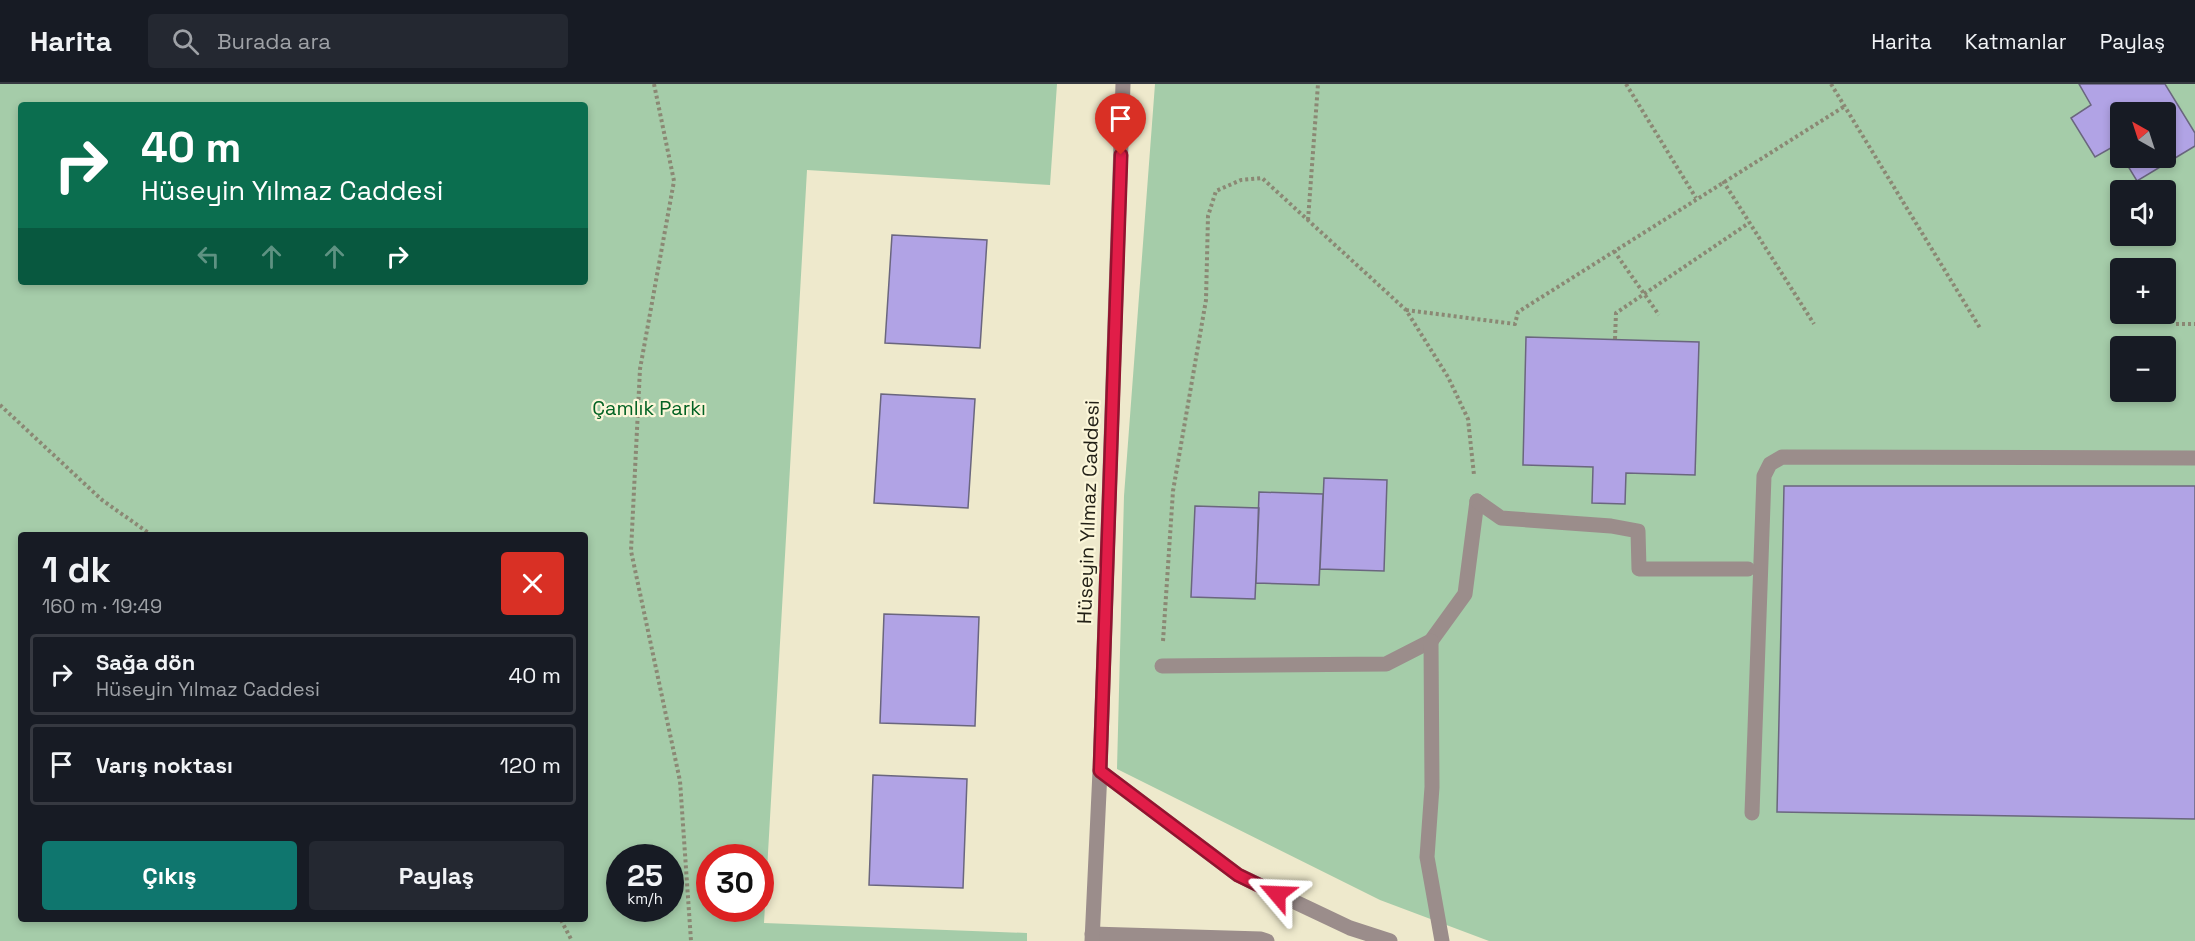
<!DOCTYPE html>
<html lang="tr">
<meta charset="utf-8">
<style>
:root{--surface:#171b24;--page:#242831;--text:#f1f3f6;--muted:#9ea1a6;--line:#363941;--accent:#0f766e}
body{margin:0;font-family:"Space Grotesk",sans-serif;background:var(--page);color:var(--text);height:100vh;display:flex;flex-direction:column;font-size:22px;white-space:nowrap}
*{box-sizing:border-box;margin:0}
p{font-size:20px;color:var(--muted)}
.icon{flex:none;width:33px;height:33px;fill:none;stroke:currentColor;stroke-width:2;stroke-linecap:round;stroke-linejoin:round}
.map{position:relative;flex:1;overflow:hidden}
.details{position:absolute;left:18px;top:448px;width:570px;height:390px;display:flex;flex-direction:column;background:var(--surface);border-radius:6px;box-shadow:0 3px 9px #0003}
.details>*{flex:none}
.top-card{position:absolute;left:18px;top:18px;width:570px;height:183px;border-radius:6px;box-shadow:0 3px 9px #0003;background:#0b6e4f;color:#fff;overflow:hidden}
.needle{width:39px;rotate:321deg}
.controls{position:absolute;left:2110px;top:18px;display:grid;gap:12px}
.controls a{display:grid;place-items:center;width:66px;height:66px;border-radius:6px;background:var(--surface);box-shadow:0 3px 9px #0003;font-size:30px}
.speed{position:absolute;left:606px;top:760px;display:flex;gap:12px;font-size:30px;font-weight:700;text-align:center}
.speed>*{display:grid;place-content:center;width:78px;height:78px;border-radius:50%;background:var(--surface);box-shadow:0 3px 9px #0003;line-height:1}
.speed small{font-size:15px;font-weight:400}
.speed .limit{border:9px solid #d22;background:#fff;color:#111}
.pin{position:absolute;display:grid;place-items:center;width:51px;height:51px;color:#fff;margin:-62px -26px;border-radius:50% 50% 50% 0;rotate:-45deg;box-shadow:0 0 6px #0007}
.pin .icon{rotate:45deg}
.me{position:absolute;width:66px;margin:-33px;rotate:296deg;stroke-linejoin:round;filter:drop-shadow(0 0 4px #0008)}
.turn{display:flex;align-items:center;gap:21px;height:126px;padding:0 24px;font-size:27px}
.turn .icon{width:78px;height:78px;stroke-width:2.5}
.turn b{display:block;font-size:42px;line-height:51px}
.lanes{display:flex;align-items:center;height:57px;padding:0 24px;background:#0003;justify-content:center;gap:30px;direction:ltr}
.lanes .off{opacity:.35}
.round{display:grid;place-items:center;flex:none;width:63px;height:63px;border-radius:6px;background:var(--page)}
.overview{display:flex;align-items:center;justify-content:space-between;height:102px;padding:0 24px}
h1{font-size:36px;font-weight:700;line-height:45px}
.button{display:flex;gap:12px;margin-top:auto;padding:12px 24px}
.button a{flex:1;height:69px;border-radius:6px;background:var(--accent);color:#fff;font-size:24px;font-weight:700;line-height:69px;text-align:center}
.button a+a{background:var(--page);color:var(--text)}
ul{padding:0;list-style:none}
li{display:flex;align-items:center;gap:18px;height:81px;margin:0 12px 9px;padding:0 12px;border:3px solid var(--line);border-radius:6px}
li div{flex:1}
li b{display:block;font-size:22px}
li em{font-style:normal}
header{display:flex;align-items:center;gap:36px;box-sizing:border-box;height:84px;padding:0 30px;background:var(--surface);border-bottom:2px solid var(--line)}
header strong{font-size:28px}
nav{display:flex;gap:33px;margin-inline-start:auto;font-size:21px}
.search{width:420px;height:54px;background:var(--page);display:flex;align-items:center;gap:15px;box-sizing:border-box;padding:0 21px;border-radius:6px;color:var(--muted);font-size:22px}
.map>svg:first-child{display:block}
</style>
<header>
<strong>Harita</strong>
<div class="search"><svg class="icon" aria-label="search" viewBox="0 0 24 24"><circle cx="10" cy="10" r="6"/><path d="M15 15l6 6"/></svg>Burada ara</div>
<nav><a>Harita</a><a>Katmanlar</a><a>Paylaş</a></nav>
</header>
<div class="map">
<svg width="2195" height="857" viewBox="0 0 2195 857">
<rect width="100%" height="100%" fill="#eee9cc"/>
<!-- green -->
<path fill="#a5cca9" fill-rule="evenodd" d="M0 0H1057L1050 101 807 86 764 839 1027 849V857H0ZM21 21H585V198H21ZM21 452H585V836H21ZM620 774H670V825H620ZM710 774H760V825H710Z
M1155 0H2195V402H1784L1783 440 2195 734V857H1489L1380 816 1117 685 1124 412ZM2121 28H2166V74H2121ZM2121 106H2166V152H2121ZM2121 184H2166V230H2121ZM2121 262H2166V308H2121Z"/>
<!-- building -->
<path fill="#b1a3e5" stroke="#6a667e" stroke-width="1.5" d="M2079 0H2165L2195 49V62L2137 97 2123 74H2166V28H2121V70L2116 61 2095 73 2071 34 2091 21Z
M892 151 987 156 980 264 885 259Z
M1526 253 1699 258 1695 391 1626 389 1625 420 1592 419 1593 383 1523 381Z
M881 310 975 315 968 424 874 419Z
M1324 394 1387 396 1384 487 1320 485Z
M1784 402H2195V735L1777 728Z
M1259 408 1323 410 1319 501 1256 499Z
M1195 422 1259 424 1255 515 1191 513Z
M884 530 979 533 975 642 880 639Z
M873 691 967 695 963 804 869 801Z"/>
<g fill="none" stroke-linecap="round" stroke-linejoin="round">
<!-- path -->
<path stroke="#8b8874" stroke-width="4" stroke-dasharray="3 3" stroke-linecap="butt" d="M654 0 674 97 640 285 631 467 680 697 691 857
M1626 0 1696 114
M1831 0 1980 244
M1723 97 1814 240
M1308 136 1318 0
M1614 167 1659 231
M1406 226 1515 240 1518 228 1845 22
M2176 240H2195
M1615 255 1616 229 1749 139
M0 321 102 416 153 452
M1163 557 1173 407 1206 216 1208 132 1216 107 1241 96 1262 94 1406 226 1448 293 1468 335 1474 391
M561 836 572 857"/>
<!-- service -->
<path stroke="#9b8d8b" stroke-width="15" d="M1162 582 1386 580 1431 557 1465 510 1477 417
M1752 729 1764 392 1770 380 1782 373 2195 374"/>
<!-- pedestrian -->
<path stroke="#9b8d8b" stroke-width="15" d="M1477 417 1501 434 1611 442 1638 447 1639 485H1748"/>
<!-- minor -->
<path stroke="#9b8d8b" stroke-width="15" d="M1431 557 1432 703 1427 773 1442 857
M1100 687 1238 791 1350 844 1390 857
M1092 850 1261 855 1267 857"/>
<!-- tertiary -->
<path stroke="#9b8d8b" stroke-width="15" d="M1092 857 1100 687 1123 0"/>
</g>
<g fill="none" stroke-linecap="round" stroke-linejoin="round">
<defs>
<path id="route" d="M1121 71 1100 687 1238 791 1277 810"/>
</defs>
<!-- route casing -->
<use href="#route" stroke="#92132f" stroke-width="15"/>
<!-- route -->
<use href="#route" stroke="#e11d48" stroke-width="10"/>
</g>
<g text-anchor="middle" stroke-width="4.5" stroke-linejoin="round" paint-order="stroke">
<!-- park labels -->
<g font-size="20" fill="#026223" stroke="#fbf6d9">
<text x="649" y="331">Çamlık Parkı</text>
</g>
<!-- street labels -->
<g font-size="20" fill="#211f15" stroke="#fbf6d9">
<text transform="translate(1088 428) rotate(-88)" y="7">Hüseyin Yılmaz Caddesi</text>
</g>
</g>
</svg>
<div class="controls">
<a><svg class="needle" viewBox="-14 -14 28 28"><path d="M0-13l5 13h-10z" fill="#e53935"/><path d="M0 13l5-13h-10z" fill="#9ea1a6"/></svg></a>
<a><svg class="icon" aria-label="sound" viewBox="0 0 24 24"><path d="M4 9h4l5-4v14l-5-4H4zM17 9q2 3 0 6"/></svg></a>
<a>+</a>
<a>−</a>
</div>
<div class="speed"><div>25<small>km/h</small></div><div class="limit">30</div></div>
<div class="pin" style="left:1121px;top:71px;background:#d93025"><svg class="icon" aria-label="arrive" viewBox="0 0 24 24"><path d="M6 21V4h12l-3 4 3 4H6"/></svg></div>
<svg class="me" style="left:1277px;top:810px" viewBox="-20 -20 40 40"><path d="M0-17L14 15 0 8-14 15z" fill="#e11d48" stroke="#fff" stroke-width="4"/></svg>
<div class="top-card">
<div class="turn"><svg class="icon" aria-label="right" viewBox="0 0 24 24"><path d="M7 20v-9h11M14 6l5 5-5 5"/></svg><div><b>40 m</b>Hüseyin Yılmaz Caddesi</div></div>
<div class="lanes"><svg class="icon off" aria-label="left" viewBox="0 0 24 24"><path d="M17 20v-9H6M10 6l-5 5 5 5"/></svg><svg class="icon off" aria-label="ahead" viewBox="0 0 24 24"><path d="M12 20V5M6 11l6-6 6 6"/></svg><svg class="icon off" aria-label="ahead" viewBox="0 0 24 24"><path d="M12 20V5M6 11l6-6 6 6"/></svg><svg class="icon" aria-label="right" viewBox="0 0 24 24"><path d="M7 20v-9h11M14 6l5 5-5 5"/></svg></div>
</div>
<section class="details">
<div class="overview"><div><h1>1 dk</h1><p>160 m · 19:49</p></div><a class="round" style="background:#d93025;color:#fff"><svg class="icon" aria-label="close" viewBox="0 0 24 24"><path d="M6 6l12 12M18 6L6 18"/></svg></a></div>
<ul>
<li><svg class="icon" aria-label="right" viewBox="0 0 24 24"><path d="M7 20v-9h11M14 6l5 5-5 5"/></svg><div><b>Sağa dön</b><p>Hüseyin Yılmaz Caddesi</p></div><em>40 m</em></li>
<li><svg class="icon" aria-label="arrive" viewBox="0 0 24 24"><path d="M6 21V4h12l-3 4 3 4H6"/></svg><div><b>Varış noktası</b></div><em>120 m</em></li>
</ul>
<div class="button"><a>Çıkış</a><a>Paylaş</a></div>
</section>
</div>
